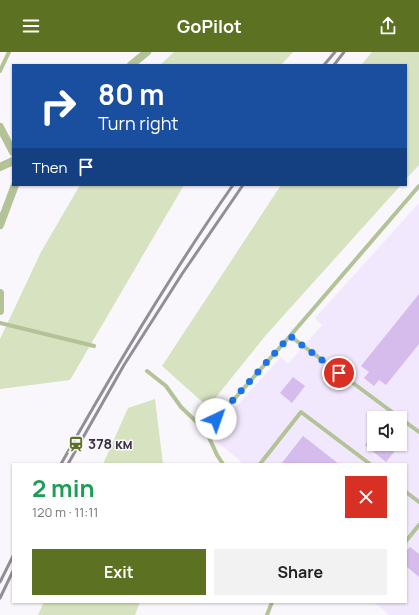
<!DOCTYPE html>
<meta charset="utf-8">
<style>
:root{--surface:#fff;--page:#f2f2f2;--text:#202124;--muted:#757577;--accent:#5c7222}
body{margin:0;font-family:Manrope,sans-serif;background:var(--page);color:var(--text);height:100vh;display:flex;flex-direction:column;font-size:15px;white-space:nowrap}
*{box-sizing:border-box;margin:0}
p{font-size:13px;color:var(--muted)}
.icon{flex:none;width:22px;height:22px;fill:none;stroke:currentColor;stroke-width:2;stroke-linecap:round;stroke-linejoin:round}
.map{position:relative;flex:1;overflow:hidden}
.drawer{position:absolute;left:12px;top:411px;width:395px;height:140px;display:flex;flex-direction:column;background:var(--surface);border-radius:0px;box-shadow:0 1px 3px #0004}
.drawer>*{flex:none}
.guide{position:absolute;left:12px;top:12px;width:395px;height:122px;border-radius:0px;box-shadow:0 1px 3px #0004;background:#1a4fa0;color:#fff;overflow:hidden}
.tools{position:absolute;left:367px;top:359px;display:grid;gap:8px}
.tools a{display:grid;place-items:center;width:40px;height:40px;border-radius:0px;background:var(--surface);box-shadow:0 1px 3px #0004;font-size:20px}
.pin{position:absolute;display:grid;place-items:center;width:34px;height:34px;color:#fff;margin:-17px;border:2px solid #fff;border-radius:50%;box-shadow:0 1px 4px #0007}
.me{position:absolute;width:44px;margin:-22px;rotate:42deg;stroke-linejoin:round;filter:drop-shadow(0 0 3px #0008)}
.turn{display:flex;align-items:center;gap:14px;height:84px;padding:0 20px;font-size:18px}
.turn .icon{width:52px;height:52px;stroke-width:2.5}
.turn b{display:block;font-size:28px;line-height:34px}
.then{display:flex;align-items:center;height:38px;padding:0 20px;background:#0003;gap:8px;font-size:15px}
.round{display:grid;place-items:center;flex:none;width:42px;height:42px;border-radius:0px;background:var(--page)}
.head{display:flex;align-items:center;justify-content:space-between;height:68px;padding:0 20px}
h1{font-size:24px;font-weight:700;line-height:30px;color:#1e9e55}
.cta{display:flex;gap:8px;margin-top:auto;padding:8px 20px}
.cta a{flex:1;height:46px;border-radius:0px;background:var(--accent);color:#fff;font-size:16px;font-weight:700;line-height:46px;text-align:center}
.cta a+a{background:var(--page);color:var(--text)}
header{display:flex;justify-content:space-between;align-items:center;height:52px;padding:0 20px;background:var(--accent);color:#fff;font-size:18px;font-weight:700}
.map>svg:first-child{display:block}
</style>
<header><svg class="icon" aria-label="menu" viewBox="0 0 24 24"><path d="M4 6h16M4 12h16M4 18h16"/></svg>GoPilot<svg class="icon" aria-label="share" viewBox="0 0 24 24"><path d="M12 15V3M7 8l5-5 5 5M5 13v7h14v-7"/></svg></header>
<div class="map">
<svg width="419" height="563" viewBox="0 0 419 563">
<rect width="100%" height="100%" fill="#f9f7fc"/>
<!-- built -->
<path fill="#f2e8fd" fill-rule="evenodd" d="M419 151V563H389L374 550H406V412H244L217 390 225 367 281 305 288 312 322 273 315 266ZM374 366H400V392H374Z"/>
<!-- green -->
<path fill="#d6e2c0" d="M174 0H293L281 13H160Z
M372 0H419V113L406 127V13H361Z
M80 133H184L70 328 0 337V287L41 200Z
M281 133H401L266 283 208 355 162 314Z
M155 347 163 412H103L128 356Z
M44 550H140L135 563H38Z"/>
<!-- building -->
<path fill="#d5bced" d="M419 242V292L386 333 379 328 374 334 364 326 369 320 361 314Z
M293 325 305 334 292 351 280 341Z
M374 382V392H400V382L405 386 386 410 365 393Z
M303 384 339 412H281Z
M410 495 419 502V525L406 514V499Z"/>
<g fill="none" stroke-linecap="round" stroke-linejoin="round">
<!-- lane -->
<path stroke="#b3c297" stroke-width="4" d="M0 19 9 0
M0 271 94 294
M290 284 419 134
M147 319 166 334 181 355 206 379 217 403 223 412
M400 366 419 380
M206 379 290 284 400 366
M260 412 301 360 370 412
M406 440 419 450
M406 489 419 473
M267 563 272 550"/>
<!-- street -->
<path stroke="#b3c297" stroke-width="8" d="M131 13 147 0
M0 75 13 100
M0 115 13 109
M0 173 15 133
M0 241V259"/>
<!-- rail -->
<path stroke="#918e96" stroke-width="3" d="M324 13 335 0
M334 13 344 0
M61 412C115 316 170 223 233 133
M68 412 124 313 182 222 243 133
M0 530 13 504
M0 546 13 519"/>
</g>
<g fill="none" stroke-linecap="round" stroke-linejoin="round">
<!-- route -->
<path stroke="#1a73e8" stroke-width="7" stroke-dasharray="0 12.6" d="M216 367 290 284 339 321"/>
</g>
<!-- icons -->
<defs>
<symbol id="station-bare" viewBox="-9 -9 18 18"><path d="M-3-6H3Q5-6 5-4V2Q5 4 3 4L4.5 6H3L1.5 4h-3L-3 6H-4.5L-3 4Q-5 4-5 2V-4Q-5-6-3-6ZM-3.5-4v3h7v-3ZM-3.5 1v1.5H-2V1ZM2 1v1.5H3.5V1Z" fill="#5c7222" stroke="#f9f7fc" stroke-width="2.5" paint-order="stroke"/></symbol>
</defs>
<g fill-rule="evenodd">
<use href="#station-bare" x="65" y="381" width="22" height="22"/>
</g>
<g text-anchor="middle" stroke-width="3" stroke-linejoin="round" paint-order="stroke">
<!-- poi labels -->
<g font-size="14" font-weight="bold" fill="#38333e" stroke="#f9f7fc" text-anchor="start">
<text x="88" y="397">378 км</text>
</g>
</g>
</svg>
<div class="tools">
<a><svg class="icon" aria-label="sound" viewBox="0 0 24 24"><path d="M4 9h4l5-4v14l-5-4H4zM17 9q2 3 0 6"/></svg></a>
</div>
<div class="pin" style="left:339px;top:321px;background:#d93025"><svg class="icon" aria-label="arrive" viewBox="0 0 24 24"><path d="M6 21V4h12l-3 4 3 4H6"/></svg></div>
<svg class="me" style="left:216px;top:367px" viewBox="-20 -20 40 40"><circle r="19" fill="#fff"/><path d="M0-13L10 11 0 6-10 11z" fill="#1a73e8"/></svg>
<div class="guide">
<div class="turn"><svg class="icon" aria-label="right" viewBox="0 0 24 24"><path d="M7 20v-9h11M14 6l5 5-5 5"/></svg><div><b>80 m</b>Turn right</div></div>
<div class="then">Then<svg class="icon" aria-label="arrive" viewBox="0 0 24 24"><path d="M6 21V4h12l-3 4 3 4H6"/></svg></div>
</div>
<section class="drawer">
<div class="head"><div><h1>2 min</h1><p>120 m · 11:11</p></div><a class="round" style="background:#d93025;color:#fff"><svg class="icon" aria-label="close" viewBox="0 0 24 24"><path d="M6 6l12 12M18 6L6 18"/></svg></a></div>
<div class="cta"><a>Exit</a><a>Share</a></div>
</section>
</div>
